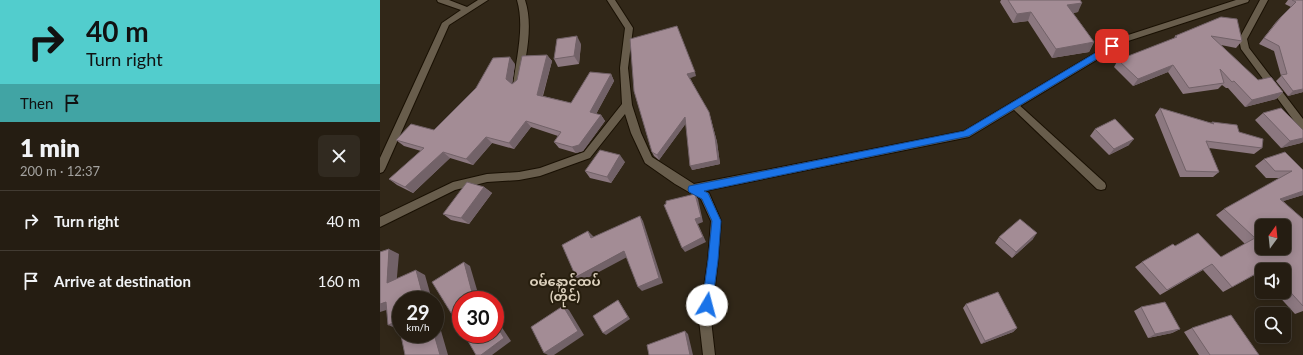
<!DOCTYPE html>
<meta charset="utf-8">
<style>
:root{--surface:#251d12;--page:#312a20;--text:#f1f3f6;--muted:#a3a29f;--line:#423b32}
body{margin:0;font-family:Lato,"Noto Sans Myanmar",sans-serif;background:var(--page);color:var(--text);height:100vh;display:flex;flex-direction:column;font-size:15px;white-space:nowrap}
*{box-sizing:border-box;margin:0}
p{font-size:13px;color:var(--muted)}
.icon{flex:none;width:22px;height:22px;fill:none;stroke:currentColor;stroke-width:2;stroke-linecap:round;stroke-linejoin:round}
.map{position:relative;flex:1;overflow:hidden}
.sheet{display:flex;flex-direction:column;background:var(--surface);width:380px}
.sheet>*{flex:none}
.banner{background:#52cdcd;color:#111;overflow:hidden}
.needle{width:26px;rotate:15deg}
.buttons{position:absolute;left:875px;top:219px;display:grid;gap:8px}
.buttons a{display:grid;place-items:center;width:36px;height:36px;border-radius:6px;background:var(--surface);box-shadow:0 2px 10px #0003,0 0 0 1px var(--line);font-size:20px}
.speed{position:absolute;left:12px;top:291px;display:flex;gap:8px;font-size:20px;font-weight:700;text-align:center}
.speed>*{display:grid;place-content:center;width:52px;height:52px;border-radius:50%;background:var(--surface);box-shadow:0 2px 10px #0003,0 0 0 1px var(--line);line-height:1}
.speed small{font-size:10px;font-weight:400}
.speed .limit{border:6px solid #d22;background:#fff;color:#111}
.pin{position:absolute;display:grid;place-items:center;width:34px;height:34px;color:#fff;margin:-17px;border-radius:8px;box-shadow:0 2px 6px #0006}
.me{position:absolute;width:44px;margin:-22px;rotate:8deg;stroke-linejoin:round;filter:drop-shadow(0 0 3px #0008)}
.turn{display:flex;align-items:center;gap:14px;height:84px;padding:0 20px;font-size:18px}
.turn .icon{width:52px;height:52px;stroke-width:2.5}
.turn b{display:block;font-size:28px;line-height:34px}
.then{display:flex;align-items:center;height:38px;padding:0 20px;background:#0003;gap:8px;font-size:15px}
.round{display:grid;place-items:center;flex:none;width:42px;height:42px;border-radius:6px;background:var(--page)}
.overview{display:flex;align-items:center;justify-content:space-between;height:68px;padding:0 20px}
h1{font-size:24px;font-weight:800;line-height:30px}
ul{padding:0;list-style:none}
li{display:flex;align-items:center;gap:12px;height:60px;padding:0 20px;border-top:1px solid var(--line)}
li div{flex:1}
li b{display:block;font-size:15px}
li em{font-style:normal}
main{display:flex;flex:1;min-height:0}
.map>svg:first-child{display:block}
</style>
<main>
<section class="sheet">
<div class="banner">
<div class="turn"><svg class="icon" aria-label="right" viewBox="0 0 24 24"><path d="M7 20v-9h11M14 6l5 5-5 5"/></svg><div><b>40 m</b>Turn right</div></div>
<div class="then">Then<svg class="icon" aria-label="arrive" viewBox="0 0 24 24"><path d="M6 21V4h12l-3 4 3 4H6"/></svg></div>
</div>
<div class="overview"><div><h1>1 min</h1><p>200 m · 12:37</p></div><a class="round"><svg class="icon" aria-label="close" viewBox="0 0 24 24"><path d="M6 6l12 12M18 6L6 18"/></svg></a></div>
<ul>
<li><svg class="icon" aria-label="right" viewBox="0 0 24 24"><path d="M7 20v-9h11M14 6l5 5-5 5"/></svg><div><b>Turn right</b></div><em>40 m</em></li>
<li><svg class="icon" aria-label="arrive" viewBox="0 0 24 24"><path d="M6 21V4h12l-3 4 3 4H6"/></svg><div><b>Arrive at destination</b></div><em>160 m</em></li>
</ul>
</section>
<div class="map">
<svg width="923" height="355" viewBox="0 0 923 355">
<rect width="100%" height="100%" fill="#312718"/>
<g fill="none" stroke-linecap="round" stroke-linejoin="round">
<defs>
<path id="lane" d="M634 101 637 103 725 183 726 186 725 189 721 190 717 189 631 107 629 105 631 103Z"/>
<path id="street" d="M57 0H69L87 7 98 0H108L69 25 5 169 3 172 0 173V158L62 23 81 10 58 2Z
M137 0H145C154 27 145 59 141 86L137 89 133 86C136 59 145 27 137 0Z
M227 0H235L253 28 248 68 252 105 261 133 272 157 314 184 584 131 742 37 856 0H869L868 2 748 41 589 137 325 191 329 193 341 221 338 260 331 320 335 355H323L319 320 328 260 331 221 321 199 295 184 265 163 251 133 245 114 210 158 160 176 139 180 107 182 75 190 0 227V217L73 182 107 174 139 172 160 168 204 152 242 104 240 68 245 28Z
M880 0H888L867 39 869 48 923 119V130L920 129 861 49 859 39Z"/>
</defs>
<!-- lane casing -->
<use href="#lane" stroke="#191003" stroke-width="2"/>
<!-- street casing -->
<use href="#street" stroke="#191003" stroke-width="2"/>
<!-- lane -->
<use href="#lane" fill="#685d4c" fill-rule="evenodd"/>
<!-- street -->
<use href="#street" fill="#685d4c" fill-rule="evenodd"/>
</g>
<!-- wall -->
<path fill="#8c7880" d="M621 0H700L698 12 693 13 714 42 709 52 672 58 648 21 633 23 620 2Z
M908 0H923V92L908 96 896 81 901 76 894 51 879 44 896 22 911 7 905 4Z
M841 17 862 41 856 48 841 45 878 80 903 92 896 99 865 107 848 88H846L842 85 838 89 803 94 788 72 753 86 734 67 738 60 794 39 795 36Z
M201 44 199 64 178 67 174 59Z
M167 55 172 61 163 96 191 103 231 74 234 81 216 114 221 115 225 121 203 151 196 153 179 148 174 142 178 136 151 127 134 149 112 143 93 165 70 158 33 193 17 185 9 179 41 151 24 146 16 140 54 130 135 64 132 84Z
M316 76 310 78 330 116 337 142 340 164 312 170 306 123 279 160 274 156 272 152 254 91Z
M780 108 831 123 832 122 859 132 882 148 874 154 829 148 839 172 833 177H800L775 115Z
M883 113 923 130V142L921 143 901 148 875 120Z
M715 129 749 145 729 155 710 136Z
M884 159 923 170V195L903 201 923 219V311L915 314 895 292H904V270H882V277L878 273 843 292 823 270 780 295 755 267 762 262 795 246 841 257 865 244 836 215 844 209 900 178H886L875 166Z
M245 162 231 183 210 178 205 171Z
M104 187 112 193 89 224 71 220 63 214Z
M619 237 653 239 632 258 615 243Z
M586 304 637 328 633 332 601 344 583 308Z
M761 307 800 329 792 333 768 338 754 311Z
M812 328 879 355H819L804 332Z"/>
<!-- shaded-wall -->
<path fill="#726268" d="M702 3 698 12 683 15 687 5Z
M651 12 648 21 633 23 637 14Z
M197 36 201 44 199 64 194 56Z
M714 42 709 52 672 58 676 49Z
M167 55 172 61 161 101 157 95Z
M130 57 135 64 132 86 126 79Z
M793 65 788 72 753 86 758 79Z
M315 72 316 76 309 78 307 74Z
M231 74 234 81 214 118 210 112Z
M923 89V92L908 96 913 91Z
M903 92 896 99 865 107 872 100Z
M329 112 337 142 340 164 312 170 310 166Z
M221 115 225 121 203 151 196 153 192 147Z
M305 117 307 122 279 160 277 155Z
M146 121 151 127 134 149 129 143Z
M106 137 112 143 93 165 86 159Z
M923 138V142L921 143 901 148 910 141Z
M754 139 749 145 729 155 734 149Z
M63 152 70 158 33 193 25 187Z
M240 155 245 162 231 183 227 177Z
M104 187 112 193 89 224 81 218Z
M923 191V195L891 205 900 199Z
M315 194 318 199 323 222 318 224 326 242 305 252 302 248 315 219Z
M260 216 263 221 283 283 262 291 258 287Z
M208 231 213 236 216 243 211 238Z
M657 233 653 239 632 258 636 252Z
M9 249 19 254 16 288 7 283Z
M244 251 249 256 202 281 196 277Z
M84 262 90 266 100 300H94Z
M36 270 45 275 52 300H44Z
M238 300 240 303 250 319 226 335 223 333Z
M6 302 16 307 0 312V304Z
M183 306 189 310 204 335 174 355H168L164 353Z
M55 310 68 355H60L54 334H55Z
M115 317 131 341 112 355H101L115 323Z
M18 321 21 328 18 329 8 325Z
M637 328 633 332 601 344 605 341Z
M800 329 792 333 768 338 775 334Z
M305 331 308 334 313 355H310Z"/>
<!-- building -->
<path fill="#a38c95" stroke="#726268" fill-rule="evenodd" d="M628 0H700L702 3 687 5 714 42 676 49 651 12 637 14Z
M912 0H923V89L913 91 901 75 907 74 899 46 884 38 901 17 916 2Z
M841 17 857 19 862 41 831 36 878 80 891 77 903 92 872 100 854 81 852 82 840 69 844 83 809 88 793 65 758 79 738 60 797 37 795 36Z
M297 26 315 72 307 74 329 112 335 137 338 160 310 166 305 117 277 155 272 152 254 91 250 39Z
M197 36 194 56 174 59 177 39Z
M167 55 157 95 191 103 210 72 231 74 210 112 221 115 199 145 192 147 174 142 181 132 146 121 129 143 106 137 86 159 63 152 25 187 9 179 44 148 16 140 31 124 54 130 96 88 113 58 130 57 126 79 132 84 137 80 142 56Z
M780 108 834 124 832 122 857 125 859 132 883 139 882 148 826 141 839 172 806 171Z
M901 108 923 130V138L910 141 883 113Z
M735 119 754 139 734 149 715 129Z
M220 150 240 155 227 177 205 171Z
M905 152 923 170V191L900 199 923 219V306L904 285V270H891L888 267 852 287 832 264 787 290 762 262 793 244 795 246 818 233 841 257 875 238 844 209 912 171H895L884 159ZM882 226H904V248H882Z
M87 182 104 187 81 218 63 214Z
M315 194 321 217 315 219 323 237 302 248 284 205 286 204V201Z
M260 216 279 278 258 287 244 251 196 277 182 245 208 231 211 238Z
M640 219 657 233 636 252 619 237Z
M9 249 7 283 36 270 44 300H21V334H54L60 355H25L18 321 8 325 6 302 0 304V252Z
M84 262 94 300H81V329L52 282Z
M618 292 637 328 605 341 586 304Z
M238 300 248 317 223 333 213 316Z
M785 302 800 329 775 334 761 307Z
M183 306 198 331 164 353 151 327Z
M851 315 879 355H830L812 328Z
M115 323 124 338 101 355H96L84 334H115Z
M305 331 310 355H269L267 345Z"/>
<!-- route -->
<path fill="#1a73e8" stroke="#114b97" d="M732 43 736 46 735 48 589 136 324 191 328 193 341 221 338 260 332 305 331 308 327 310 323 308 322 305 328 260 332 221 322 199 309 192 308 189 309 186 584 131Z"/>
<g text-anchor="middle" stroke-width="4" stroke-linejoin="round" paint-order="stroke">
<!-- quarter labels -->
<g font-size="13" font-weight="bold" fill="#dcd0bc" stroke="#271e0e">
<text x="185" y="286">ဝမ်နောင်ထပ်<tspan x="185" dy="15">(တိုင်)</tspan></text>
</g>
</g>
</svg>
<div class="buttons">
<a><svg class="needle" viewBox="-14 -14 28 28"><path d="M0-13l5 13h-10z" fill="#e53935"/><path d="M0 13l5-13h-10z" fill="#a3a29f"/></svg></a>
<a><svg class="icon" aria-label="sound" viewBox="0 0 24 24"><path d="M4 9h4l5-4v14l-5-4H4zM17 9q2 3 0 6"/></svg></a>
<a><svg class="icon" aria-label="search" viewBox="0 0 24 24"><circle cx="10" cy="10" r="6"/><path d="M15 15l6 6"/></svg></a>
</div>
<div class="speed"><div>29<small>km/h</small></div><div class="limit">30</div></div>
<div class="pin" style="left:732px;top:46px;background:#d93025"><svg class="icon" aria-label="arrive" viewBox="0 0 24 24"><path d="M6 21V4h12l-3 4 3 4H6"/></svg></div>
<svg class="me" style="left:327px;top:305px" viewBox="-20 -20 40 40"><circle r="19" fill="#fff"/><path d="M0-13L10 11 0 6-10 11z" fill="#1a73e8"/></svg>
</div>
</main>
